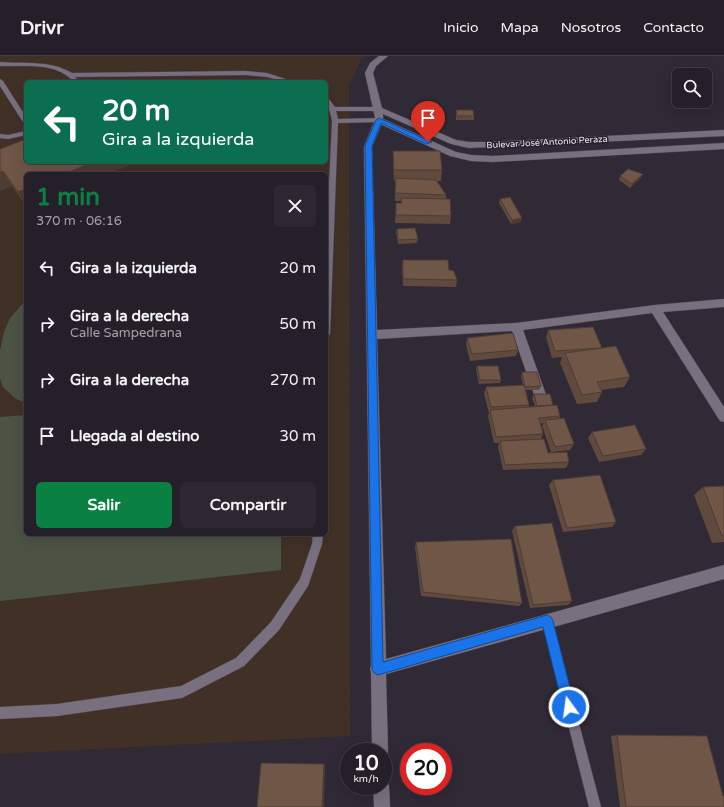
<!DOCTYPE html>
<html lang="es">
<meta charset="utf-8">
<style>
:root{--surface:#241f28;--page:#2c2730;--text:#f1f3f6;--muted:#a3a2a8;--line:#413d45;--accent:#0b8043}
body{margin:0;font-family:"Varela Round",sans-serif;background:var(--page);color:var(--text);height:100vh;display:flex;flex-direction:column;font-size:15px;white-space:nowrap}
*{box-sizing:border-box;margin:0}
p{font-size:13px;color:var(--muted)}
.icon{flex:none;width:22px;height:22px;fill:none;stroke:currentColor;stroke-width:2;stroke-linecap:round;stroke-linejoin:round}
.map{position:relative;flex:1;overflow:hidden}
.panel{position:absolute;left:24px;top:116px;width:304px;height:364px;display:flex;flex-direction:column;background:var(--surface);border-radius:6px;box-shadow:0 4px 16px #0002,0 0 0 1px var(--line)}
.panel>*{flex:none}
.top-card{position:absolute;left:24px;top:24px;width:304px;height:84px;border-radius:6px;box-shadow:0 4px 16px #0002,0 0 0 1px var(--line);background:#0b6e4f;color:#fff;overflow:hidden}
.fabs{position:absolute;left:672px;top:12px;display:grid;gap:8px}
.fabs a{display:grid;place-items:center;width:40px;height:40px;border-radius:6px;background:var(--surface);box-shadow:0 4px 16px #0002,0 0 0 1px var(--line);font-size:20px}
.speed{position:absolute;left:340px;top:687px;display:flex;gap:8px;font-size:20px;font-weight:700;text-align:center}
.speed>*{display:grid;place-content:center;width:52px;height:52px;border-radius:50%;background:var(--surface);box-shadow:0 4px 16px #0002,0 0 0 1px var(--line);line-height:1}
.speed small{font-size:10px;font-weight:400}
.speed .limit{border:6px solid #d22;background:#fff;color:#111}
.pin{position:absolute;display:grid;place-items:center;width:34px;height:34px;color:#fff;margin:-41px -17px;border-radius:50% 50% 50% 0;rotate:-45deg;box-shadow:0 0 4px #0007}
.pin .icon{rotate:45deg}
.me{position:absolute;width:44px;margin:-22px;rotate:346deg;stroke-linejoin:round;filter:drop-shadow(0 0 3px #0008)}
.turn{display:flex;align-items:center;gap:14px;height:84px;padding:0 12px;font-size:18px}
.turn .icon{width:52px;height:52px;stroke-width:2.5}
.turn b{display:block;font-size:28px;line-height:34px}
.round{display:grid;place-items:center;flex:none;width:42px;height:42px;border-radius:6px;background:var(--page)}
.overview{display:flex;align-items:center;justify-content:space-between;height:68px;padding:0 12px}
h1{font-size:24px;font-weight:700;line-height:30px;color:var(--accent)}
.action{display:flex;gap:8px;margin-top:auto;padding:8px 12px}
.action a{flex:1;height:46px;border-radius:6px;background:var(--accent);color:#fff;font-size:16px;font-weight:700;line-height:46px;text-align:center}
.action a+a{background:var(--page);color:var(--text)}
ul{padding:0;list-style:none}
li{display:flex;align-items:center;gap:12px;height:56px;padding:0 12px}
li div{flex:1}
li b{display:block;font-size:15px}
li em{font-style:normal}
header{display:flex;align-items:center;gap:24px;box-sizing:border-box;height:56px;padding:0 20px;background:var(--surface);border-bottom:1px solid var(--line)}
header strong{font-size:19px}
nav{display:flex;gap:22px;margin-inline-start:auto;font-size:14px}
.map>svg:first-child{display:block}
</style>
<header>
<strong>Drivr</strong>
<nav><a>Inicio</a><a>Mapa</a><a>Nosotros</a><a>Contacto</a></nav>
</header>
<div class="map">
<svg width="724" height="751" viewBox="0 0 724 751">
<rect width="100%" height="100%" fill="#302936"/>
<!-- education -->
<path fill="#413026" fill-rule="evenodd" d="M0 0H366L361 3 349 30 350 680 0 698ZM26 26H326V106H26ZM26 118H326V478H26Z"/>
<!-- green -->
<path fill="#4c5345" d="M26 244V347L16 343 3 331 0 322V295L4 276 10 262Z
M26 359V478H281V514L0 545V361Z"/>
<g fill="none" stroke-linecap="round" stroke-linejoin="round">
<defs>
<path id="lane" d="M0 6C25 8 50 4 72 17L245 15 267 17 295 26H286L267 21 245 19 75 21 80 26H74C55 5 26 11 0 10Z
M0 23 3 25 26 61V68L23 66 0 30Z
M326 41 328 42 335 51H378L381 53 378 55H336L338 63 379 62 382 64 379 66 338 67 330 278 326 281V191L332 65C331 56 326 48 326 41Z
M26 75V79L8 83 0 82V78L8 79Z
M313 478H323L322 488 308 530 279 574 244 610 182 642 57 660 0 663V651L57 648 181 630 236 602 271 566 300 523 312 488Z
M547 560 551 561 552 565 601 751H589L542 565 543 561Z"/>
<path id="street" d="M376 62H379L383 64 372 91 377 274 516 267 655 249 724 243V251L663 256 724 351V366L720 365 652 257 523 274 551 353 549 356 545 358 541 356 539 353 512 275 377 283 386 603 724 509V523L386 618 388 696 386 702 383 703V696H372L371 616 370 613 371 610 364 91Z
M383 723 387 724 389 730 390 751H374L373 730H383Z"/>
<path id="secondary" d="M379 0H388L376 10 373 17 382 52 456 84 469 86H489L724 74V80L469 92 451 88 383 58V63L456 96 471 99 493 100 724 87V93L493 106 471 105 450 100 376 66 365 17 370 7Z"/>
</defs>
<!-- lane casing -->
<use href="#lane" stroke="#4c4650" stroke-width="1"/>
<!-- street casing -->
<use href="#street" stroke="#4c4650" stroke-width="1"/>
<!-- secondary casing -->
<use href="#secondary" stroke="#4c4650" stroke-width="1"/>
<!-- lane -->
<use href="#lane" fill="#78707f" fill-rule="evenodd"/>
<!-- street -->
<use href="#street" fill="#78707f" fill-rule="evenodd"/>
<!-- secondary -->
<use href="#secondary" fill="#78707f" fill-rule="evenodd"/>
</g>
<!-- wall -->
<path fill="#5f4a3d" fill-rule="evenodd" d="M456 54 474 60V64H456Z
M0 93 26 106H137L107 118H26V149L12 130 0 135Z
M393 95 442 114 441 125H437L446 139V143L451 160 450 168 395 167 396 147H401V145H395V125H394L393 106Z
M620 120 641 122 630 132 619 124Z
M500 143 521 166 511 168 499 147Z
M397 173 418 183 417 187 398 188 396 176Z
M403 204 449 214 457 224 456 231 403 230 402 211Z
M548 274 602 292 630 321 624 331 601 334 602 336 597 346 577 348 560 307 562 301 552 302 546 281Z
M467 282 518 294 516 300 470 305 466 289Z
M477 310 501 324 500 327 479 328 476 313Z
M522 316 541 330 539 334H526L529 349V351L535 350 532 342 534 338 553 349 560 360 559 363 574 388 570 394 553 396 569 406 566 412 503 414 498 391 499 387H494L488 360 489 357 484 338 486 331 523 329 521 320ZM544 367 542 370 551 396 548 397 541 383 543 378 540 368Z
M592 376 646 393 641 399 599 406 588 382Z
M553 424 616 466 612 471 563 476 549 429Z
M724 430V486L712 487 694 439 703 431Z
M515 470 572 545 568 549 530 552 512 475Z
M416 486 522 547 519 550 421 540 415 491Z
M617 679 724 751H620L611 680Z"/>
<!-- shaded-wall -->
<path fill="#4e3c32" d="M94 106H137L107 118H64Z
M3 115 12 130 0 135V117Z
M643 118 641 122 630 132 632 128Z
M26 133V149L18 136Z
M522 162 521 166 511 168 512 164Z
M324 708 325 709 324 751H322Z"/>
<!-- building -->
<path fill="#6f5647" stroke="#4e3c32" d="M456 54H473L474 60H457Z
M26 83V106H94L64 118H26V133L18 136 3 115 0 117V93Z
M393 95H440L442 114H394Z
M628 113 643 118 632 128 620 120Z
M214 116H320V118H213Z
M396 122 436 124 446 139 395 137Z
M510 141 522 162 512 164 500 143Z
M401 142 450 143 451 160 396 159V147H402Z
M415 172 418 183 398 184 397 173Z
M403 204H448L449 214 454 215 457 224 403 223Z
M593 271 602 292 555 295 548 274Z
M513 277 518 294 472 298 467 282Z
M616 290 630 321 597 326 602 336 582 339 565 297Z
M477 310H498L501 324H480Z
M522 316H537L541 330 525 331Z
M524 329 529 349 491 351 486 331Z
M534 338H550L553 349 537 350Z
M557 349 560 360 539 362 543 378 496 381 490 354Z
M564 362 574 388 555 391 545 364Z
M635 369 646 393 603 400 592 376Z
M544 383 548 397 567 396 569 406 505 409 500 385Z
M600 419 616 466 567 472 553 424Z
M724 430V480H722L703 431Z
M552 467 572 545 533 549 515 470Z
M511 483 522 547 423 536 416 486Z
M617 679 707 680 723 740H724V751H626Z
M261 707 324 708 322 751H257Z"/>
<!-- route -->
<path fill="#1a73e8" stroke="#114b97" d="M379 62 432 86 426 88 381 67 372 90 383 606 547 559 551 561 553 565 575 651 573 655 569 657 565 655 563 651 543 571 378 619 374 617 372 613 365 90 376 64Z"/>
<g text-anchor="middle" stroke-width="3" stroke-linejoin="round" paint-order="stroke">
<!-- far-street labels -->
<g font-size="9" fill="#efebf3" stroke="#26202c">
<text transform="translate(547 86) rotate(-3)" y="3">Bulevar José Antonio Peraza</text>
</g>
</g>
</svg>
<div class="fabs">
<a><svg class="icon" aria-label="search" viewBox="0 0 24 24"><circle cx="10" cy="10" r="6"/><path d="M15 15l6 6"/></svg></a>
</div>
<div class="speed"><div>10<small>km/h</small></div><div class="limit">20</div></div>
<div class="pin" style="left:428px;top:86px;background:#d93025"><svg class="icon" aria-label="arrive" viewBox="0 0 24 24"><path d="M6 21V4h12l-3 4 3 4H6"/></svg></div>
<svg class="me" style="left:569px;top:651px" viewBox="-20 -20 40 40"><circle r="17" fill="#1a73e8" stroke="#fff" stroke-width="3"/><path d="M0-11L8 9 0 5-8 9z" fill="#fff"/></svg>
<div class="top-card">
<div class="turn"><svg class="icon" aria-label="left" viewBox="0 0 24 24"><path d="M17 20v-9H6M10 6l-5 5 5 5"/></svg><div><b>20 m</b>Gira a la izquierda</div></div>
</div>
<section class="panel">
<div class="overview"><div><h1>1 min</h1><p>370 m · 06:16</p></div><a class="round"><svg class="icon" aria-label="close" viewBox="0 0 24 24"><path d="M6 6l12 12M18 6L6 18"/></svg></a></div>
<ul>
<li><svg class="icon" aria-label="left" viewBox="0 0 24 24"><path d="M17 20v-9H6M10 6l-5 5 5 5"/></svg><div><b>Gira a la izquierda</b></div><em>20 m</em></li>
<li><svg class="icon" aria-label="right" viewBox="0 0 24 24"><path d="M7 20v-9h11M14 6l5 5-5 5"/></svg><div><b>Gira a la derecha</b><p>Calle Sampedrana</p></div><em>50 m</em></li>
<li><svg class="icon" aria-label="right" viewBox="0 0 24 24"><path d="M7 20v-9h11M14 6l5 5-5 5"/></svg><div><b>Gira a la derecha</b></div><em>270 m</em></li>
<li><svg class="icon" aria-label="arrive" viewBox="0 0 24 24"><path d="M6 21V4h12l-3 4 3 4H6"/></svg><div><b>Llegada al destino</b></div><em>30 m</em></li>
</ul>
<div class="action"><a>Salir</a><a>Compartir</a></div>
</section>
</div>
